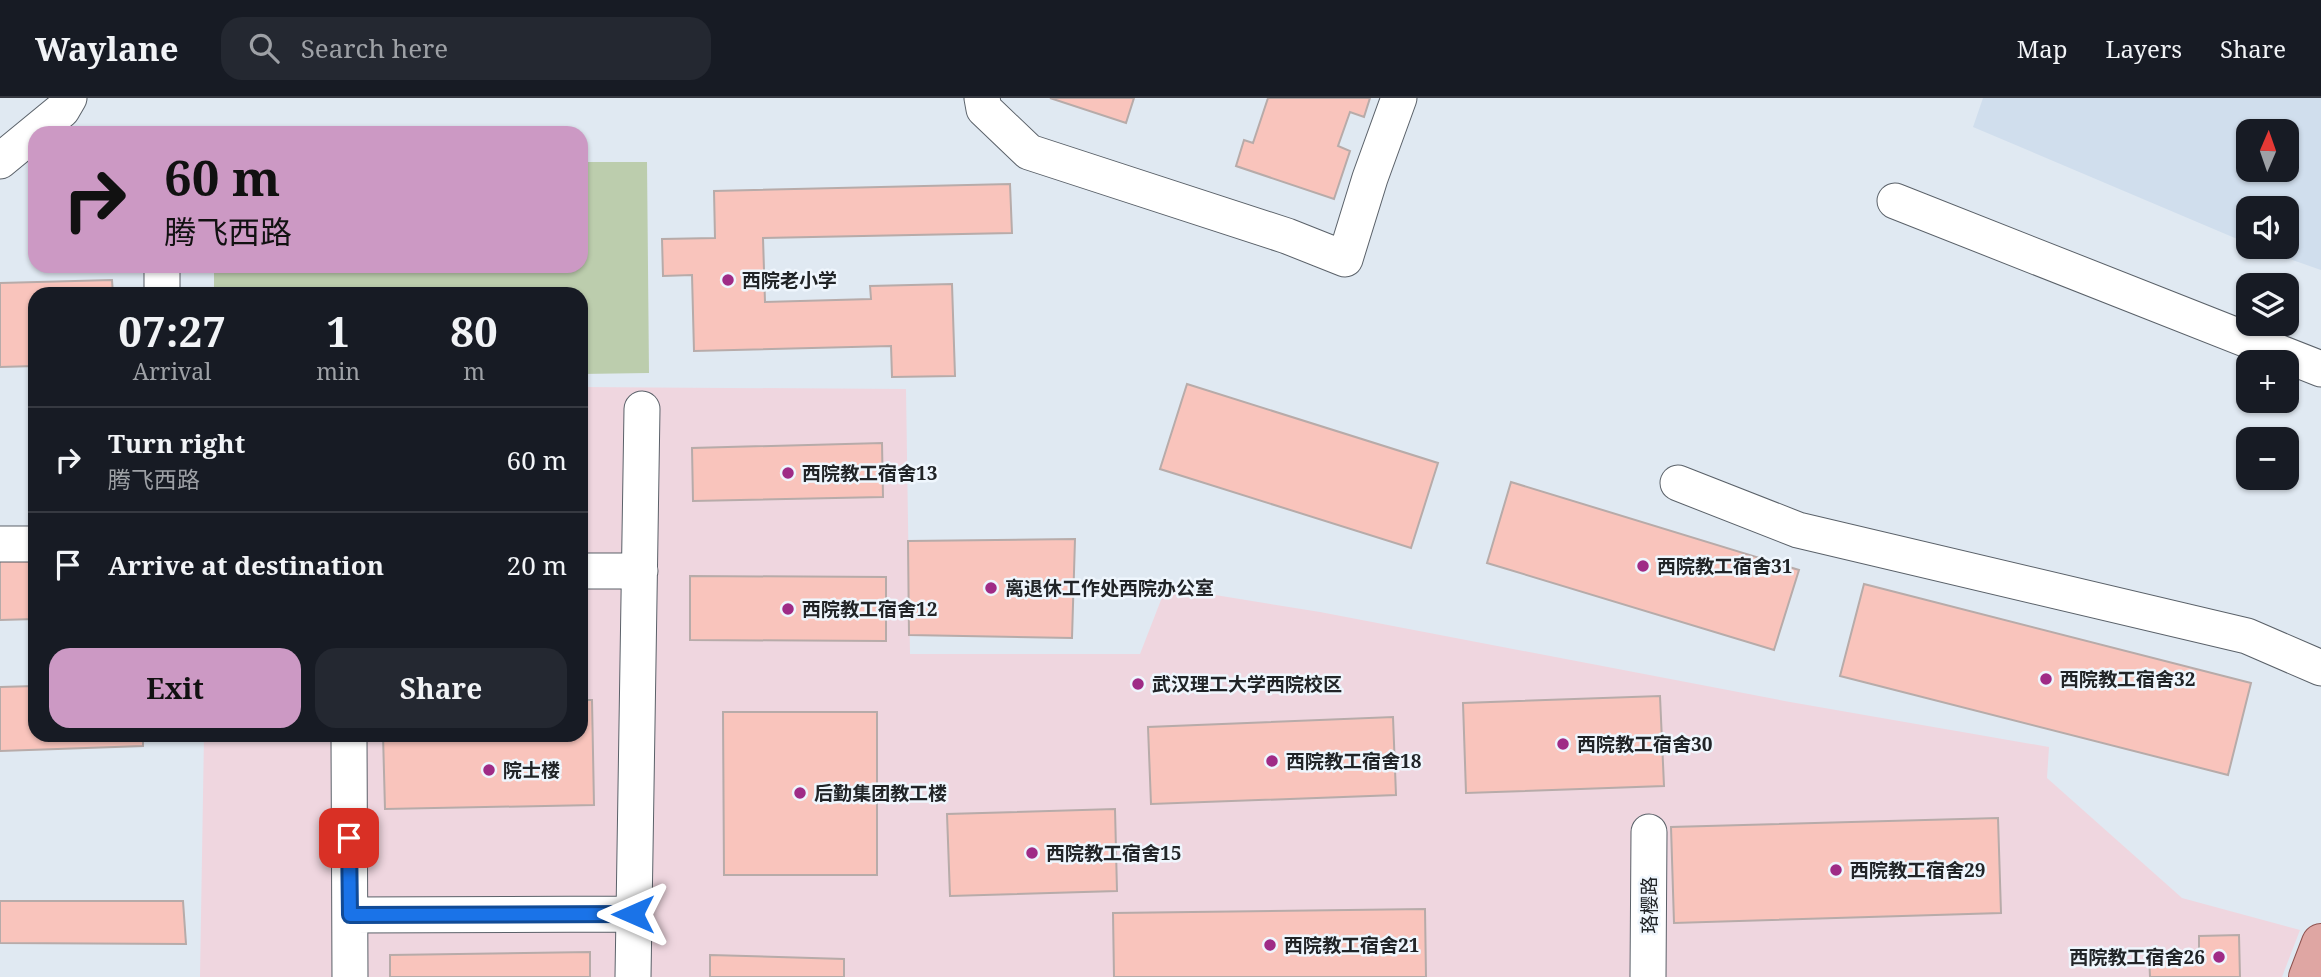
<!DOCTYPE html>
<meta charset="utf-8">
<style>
:root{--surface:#171b24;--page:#242831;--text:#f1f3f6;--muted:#9ea1a6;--line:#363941;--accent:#cc99c4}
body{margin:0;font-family:"Noto Serif","Noto Sans SC",serif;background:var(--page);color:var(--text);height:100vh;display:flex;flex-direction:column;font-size:26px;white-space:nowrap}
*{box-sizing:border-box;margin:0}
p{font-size:23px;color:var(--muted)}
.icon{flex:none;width:38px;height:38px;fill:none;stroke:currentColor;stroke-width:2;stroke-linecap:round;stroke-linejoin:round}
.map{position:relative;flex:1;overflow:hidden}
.drawer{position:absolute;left:28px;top:189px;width:560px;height:455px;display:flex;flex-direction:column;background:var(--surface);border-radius:21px;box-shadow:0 2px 5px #0004}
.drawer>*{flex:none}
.top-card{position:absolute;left:28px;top:28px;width:560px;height:147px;border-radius:21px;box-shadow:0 2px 5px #0004;background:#cc99c4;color:#111;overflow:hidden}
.needle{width:46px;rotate:2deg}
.buttons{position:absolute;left:2236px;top:21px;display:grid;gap:14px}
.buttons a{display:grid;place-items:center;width:63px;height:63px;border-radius:14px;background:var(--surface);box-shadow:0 2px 5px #0004;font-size:35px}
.pin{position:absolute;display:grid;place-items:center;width:60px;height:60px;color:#fff;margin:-30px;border-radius:14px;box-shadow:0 4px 10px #0006}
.me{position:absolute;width:77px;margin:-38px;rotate:270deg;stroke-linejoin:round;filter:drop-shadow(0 0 5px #0008)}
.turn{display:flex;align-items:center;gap:24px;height:147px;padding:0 21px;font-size:32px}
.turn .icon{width:91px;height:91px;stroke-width:2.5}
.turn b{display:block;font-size:49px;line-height:60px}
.eta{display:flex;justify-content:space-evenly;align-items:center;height:119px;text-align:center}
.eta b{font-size:42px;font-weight:700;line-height:49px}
.action{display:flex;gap:14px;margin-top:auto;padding:14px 21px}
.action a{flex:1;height:80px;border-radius:21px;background:var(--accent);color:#111;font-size:28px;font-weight:700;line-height:80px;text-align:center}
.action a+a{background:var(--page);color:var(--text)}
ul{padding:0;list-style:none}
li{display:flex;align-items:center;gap:21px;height:105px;padding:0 21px;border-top:2px solid var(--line)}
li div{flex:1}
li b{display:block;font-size:26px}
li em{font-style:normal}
header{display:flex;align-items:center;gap:42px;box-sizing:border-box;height:98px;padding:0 35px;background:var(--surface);border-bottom:2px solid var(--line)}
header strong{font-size:33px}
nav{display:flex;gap:38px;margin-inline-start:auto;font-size:24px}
.search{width:490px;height:63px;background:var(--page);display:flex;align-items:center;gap:18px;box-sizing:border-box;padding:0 24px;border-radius:21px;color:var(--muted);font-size:26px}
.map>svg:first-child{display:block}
</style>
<header>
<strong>Waylane</strong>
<div class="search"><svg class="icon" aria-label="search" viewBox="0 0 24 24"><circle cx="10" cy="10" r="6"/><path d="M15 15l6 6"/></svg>Search here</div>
<nav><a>Map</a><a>Layers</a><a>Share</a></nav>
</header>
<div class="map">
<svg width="2321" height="879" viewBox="0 0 2321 879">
<rect width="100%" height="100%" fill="#e0e9f2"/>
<!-- built -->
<path fill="#d0deed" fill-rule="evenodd" d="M1983 0H2321V172L2255 149H2287V110H2249V146L1973 29ZM2249 33H2287V72H2249Z"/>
<!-- education -->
<path fill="#efd6df" d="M581 289 906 291 910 556H1140L1166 489 1320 514 1790 604 2049 649 2047 680 2182 800 2300 832 2282 879H200L204 637H581Z"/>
<!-- green -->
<path fill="#bccdad" d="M581 64H647L649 275 581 276V196H214V168H581Z"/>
<!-- building -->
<path fill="#f9c4bc" stroke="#b7aba9" stroke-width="2" d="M1050 0H1134L1126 25Z
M1268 0H1370L1364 19 1350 14 1338 48 1350 53 1334 101 1236 68 1244 42 1253 45Z
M1010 86 1012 135 763 140 765 204 871 201 870 188 952 186 955 278 892 279 891 248 694 253 692 177 663 178 662 141 715 140 714 93Z
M112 182 113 196H35V268L0 269V185Z
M1187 286 1438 365 1411 450 1160 371Z
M581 339H585V416H581Z
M882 345 883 399 693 403 692 350Z
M1511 384 1799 472 1774 552 1487 465Z
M1075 441 1072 540 909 537 908 443Z
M0 453H35V521L0 522Z
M690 478 886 479V543L690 542Z
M1864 486 2251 585 2228 677 1840 578Z
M35 588V637H143V648L0 653V589Z
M1660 598 1664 688 1466 695 1463 605Z
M581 602H592L594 707 385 711 383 637H581Z
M723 614H877V777H724Z
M1393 619 1396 697 1151 706 1148 629Z
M1115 711 1117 793 950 798 947 716Z
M1998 720 2001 815 1674 825 1671 729Z
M0 803H183L186 846 0 845Z
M1425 811 1426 879H1114L1113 815Z
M2239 837 2240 879H2150L2149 855 2189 853 2190 863H2199V838Z
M590 854V879H390V857Z
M710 857 844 861V879H710Z"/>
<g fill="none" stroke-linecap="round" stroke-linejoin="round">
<defs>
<path id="street" d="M982 0 984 11 1029 54 1287 138 1345 161 1370 80 1399 0
M0 63 62 12 69 0
M1895 103 2321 271
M162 196V168
M1678 385 1798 432 2247 538 2321 570
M0 446H35
M581 473H640
M349 637 350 879
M350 817 633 816
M633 879 642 311
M1648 879 1649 734"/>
<path id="primary" d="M2308 879 2321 845"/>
</defs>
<!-- street casing -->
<use href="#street" stroke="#5a6169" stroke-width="37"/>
<!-- primary casing -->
<use href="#primary" stroke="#8e524f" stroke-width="40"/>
<!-- street -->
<use href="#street" stroke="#fff" stroke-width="35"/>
<!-- primary -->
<use href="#primary" stroke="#dfa6a3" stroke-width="38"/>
</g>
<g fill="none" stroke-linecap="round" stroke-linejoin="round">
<defs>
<path id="route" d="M349 740 350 817 633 816"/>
</defs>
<!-- route casing -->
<use href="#route" stroke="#114b97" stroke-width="18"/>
<!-- route -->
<use href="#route" stroke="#1a73e8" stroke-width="12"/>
</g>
<!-- markers -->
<g fill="#9f2b86" stroke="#eff6fd" stroke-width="2.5">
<circle cx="728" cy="182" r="7"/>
<circle cx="788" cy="375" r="7"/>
<circle cx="1643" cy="468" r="7"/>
<circle cx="991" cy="490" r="7"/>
<circle cx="788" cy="511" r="7"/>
<circle cx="2046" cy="581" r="7"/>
<circle cx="1138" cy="586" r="7"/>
<circle cx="1563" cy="646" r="7"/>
<circle cx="1272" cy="663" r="7"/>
<circle cx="489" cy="672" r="7"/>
<circle cx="800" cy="695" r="7"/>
<circle cx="1032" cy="755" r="7"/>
<circle cx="1836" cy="772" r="7"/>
<circle cx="1270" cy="847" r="7"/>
<circle cx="2219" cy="859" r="7"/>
</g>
<g text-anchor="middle" stroke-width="5" stroke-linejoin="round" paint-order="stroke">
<!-- poi labels -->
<g font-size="19" font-weight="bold" fill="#212427" stroke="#eff6fd" text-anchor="start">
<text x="742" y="189">西院老小学</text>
<text x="802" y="382">西院教工宿舍13</text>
<text x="1657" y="475">西院教工宿舍31</text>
<text x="1005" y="497">离退休工作处西院办公室</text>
<text x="802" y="518">西院教工宿舍12</text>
<text x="2060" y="588">西院教工宿舍32</text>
<text x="1152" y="593">武汉理工大学西院校区</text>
<text x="1577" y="653">西院教工宿舍30</text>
<text x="1286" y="670">西院教工宿舍18</text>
<text x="503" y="679">院士楼</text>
<text x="814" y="702">后勤集团教工楼</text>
<text x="1046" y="762">西院教工宿舍15</text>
<text x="1850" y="779">西院教工宿舍29</text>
<text x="1284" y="854">西院教工宿舍21</text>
<text x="2205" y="866" text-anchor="end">西院教工宿舍26</text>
</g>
<!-- street labels -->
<g font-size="19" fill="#212427" stroke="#eff6fd">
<text transform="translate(1649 807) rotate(-90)" y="7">珞樱路</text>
</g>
</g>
</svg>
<div class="buttons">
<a><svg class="needle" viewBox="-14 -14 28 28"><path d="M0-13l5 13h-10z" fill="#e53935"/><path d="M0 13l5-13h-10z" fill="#9ea1a6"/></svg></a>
<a><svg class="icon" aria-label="sound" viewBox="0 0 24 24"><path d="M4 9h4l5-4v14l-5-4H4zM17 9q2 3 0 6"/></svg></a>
<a><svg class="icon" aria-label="layers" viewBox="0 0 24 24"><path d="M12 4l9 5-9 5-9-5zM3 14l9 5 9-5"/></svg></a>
<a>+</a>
<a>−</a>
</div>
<div class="pin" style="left:349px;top:740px;background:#d93025"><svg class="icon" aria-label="arrive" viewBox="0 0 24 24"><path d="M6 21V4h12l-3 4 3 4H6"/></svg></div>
<svg class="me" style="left:633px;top:816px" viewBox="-20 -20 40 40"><path d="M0-17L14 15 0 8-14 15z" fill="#1a73e8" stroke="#fff" stroke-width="4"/></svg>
<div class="top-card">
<div class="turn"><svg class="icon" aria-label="right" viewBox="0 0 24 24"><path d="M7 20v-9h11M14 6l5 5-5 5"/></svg><div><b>60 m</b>腾飞西路</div></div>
</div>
<section class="drawer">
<div class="eta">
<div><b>07:27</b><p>Arrival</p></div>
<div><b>1</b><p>min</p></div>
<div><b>80</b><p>m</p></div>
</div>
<ul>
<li><svg class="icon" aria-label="right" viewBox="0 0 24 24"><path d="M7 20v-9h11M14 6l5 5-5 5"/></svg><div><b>Turn right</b><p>腾飞西路</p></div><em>60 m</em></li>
<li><svg class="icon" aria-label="arrive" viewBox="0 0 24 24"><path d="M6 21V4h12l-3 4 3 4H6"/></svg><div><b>Arrive at destination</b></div><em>20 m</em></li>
</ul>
<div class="action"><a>Exit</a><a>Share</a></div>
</section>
</div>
